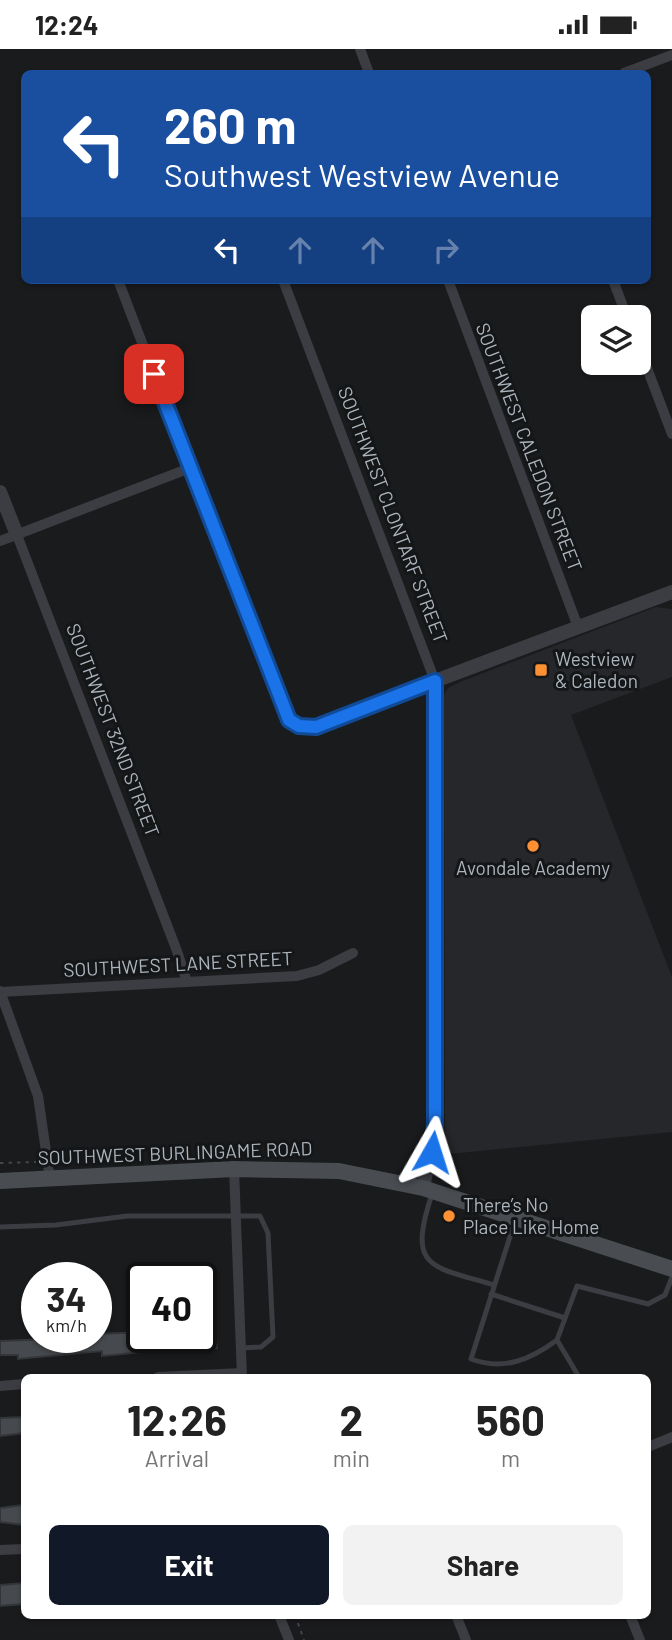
<!DOCTYPE html>
<meta charset="utf-8">
<style>
:root{--surface:#fff;--page:#f2f2f2;--text:#222;--muted:#767676;--accent:#111827}
body{margin:0;font-family:Barlow,sans-serif;background:var(--page);color:var(--text);height:100vh;display:flex;flex-direction:column;font-size:26px;white-space:nowrap}
*{box-sizing:border-box;margin:0}
p{font-size:23px;color:var(--muted)}
.icon{flex:none;width:38px;height:38px;fill:none;stroke:currentColor;stroke-width:2;stroke-linecap:round;stroke-linejoin:round}
.map{position:relative;flex:1;overflow:hidden}
.side{position:absolute;left:21px;top:1325px;width:630px;height:245px;display:flex;flex-direction:column;background:var(--surface);border-radius:10px;box-shadow:0 2px 5px #0004}
.side>*{flex:none}
.top-card{position:absolute;left:21px;top:21px;width:630px;height:214px;border-radius:10px;box-shadow:0 2px 5px #0004;background:#1a4fa0;color:#fff;overflow:hidden}
.controls{position:absolute;left:581px;top:256px;display:grid;gap:14px}
.controls a{display:grid;place-items:center;width:70px;height:70px;border-radius:10px;background:var(--surface);box-shadow:0 2px 5px #0004;font-size:35px}
.speed{position:absolute;left:21px;top:1213px;display:flex;gap:14px;font-size:35px;font-weight:700;text-align:center}
.speed>*{display:grid;place-content:center;width:91px;height:91px;border-radius:50%;background:var(--surface);box-shadow:0 2px 5px #0004;line-height:1}
.speed small{font-size:18px;font-weight:400}
.speed .limit{border:4px solid #111;border-radius:10px;background:#fff;color:#111}
.pin{position:absolute;display:grid;place-items:center;width:60px;height:60px;color:#fff;margin:-30px;border-radius:14px;box-shadow:0 4px 10px #0006}
.me{position:absolute;width:77px;margin:-38px;rotate:6deg;stroke-linejoin:round;filter:drop-shadow(0 0 5px #0008)}
.turn{display:flex;align-items:center;gap:24px;height:147px;padding:0 28px;font-size:32px}
.turn .icon{width:91px;height:91px;stroke-width:2.5}
.turn b{display:block;font-size:49px;line-height:60px}
.lanes{display:flex;align-items:center;height:66px;padding:0 28px;background:#0003;justify-content:center;gap:35px;direction:ltr}
.lanes .off{opacity:.35}
.eta{display:flex;justify-content:space-evenly;align-items:center;height:119px;text-align:center}
.eta b{font-size:42px;font-weight:700;line-height:49px}
.cta{display:flex;gap:14px;margin-top:auto;padding:14px 28px}
.cta a{flex:1;height:80px;border-radius:10px;background:var(--accent);color:#fff;font-size:28px;font-weight:700;line-height:80px;text-align:center}
.cta a+a{background:var(--page);color:var(--text)}
.status{display:flex;justify-content:space-between;align-items:center;height:49px;padding:0 35px;background:var(--surface);direction:ltr}
.status svg{height:19px;fill:currentColor}
.map>svg:first-child{display:block}
</style>
<div class="status"><b>12:24</b><svg viewBox="0 0 49 12"><path d="M0 12V9h3v3zM5 12V6h3v6zM10 12V3h3v9zM15 12V0h3v12zM26 1h20v11H26zM47 4h2v5h-2z"/></svg></div>
<div class="map">
<svg width="672" height="1591" viewBox="0 0 672 1591">
<rect width="100%" height="100%" fill="#1a1b1d"/>
<!-- built -->
<path fill="#26272a" d="M656 558 672 560V628L571 666 672 928V1083L439 1106 445 1087 444 646 448 639 460 633Z"/>
<!-- building -->
<path fill="#46494d" stroke="#343539" stroke-width="2" d="M215 1281 217 1299 184 1302V1299L102 1307V1302L18 1310V1306H0V1292L101 1288 100 1285 142 1283V1288H201V1282Z
M24 1368V1384L0 1387V1369Z
M24 1456V1476L0 1473V1459Z
M24 1534V1555L0 1557V1536Z"/>
<g fill="none" stroke-linecap="round" stroke-linejoin="round">
<!-- path -->
<path stroke="#414549" stroke-width="2" stroke-dasharray="3.5 5" stroke-linecap="butt" d="M0 1114 36 1113
M295 1566 304 1591"/>
<!-- service -->
<path stroke="#3b3d42" stroke-width="5" d="M432 1145C407 1220 430 1217 494 1236
M515 1172 471 1310C503 1322 530 1311 557 1291
M0 1178 56 1176 127 1167H260L268 1184 273 1288 261 1298 241 1299
M491 1245 565 1269
M579 1328 557 1291 577 1237 648 1255 665 1246 672 1228"/>
<!-- minor -->
<path stroke="#3b3d42" stroke-width="10" d="M360 0 369 24
M624 24 672 6
M118 231 284 664 295 676 308 679 435 632 283 231
M448 231 578 578
M613 231 627 268
M639 298 672 385
M17 486 177 902 187 933
M0 492 190 419
M0 942 38 1047 50 1130
M0 943 297 927 319 921 353 904
M234 1120 242 1328
M158 1328 242 1324
M0 1337 24 1335
M648 1398 672 1388
M0 1501 24 1500
M279 1566 289 1591
M456 1566 466 1591
M630 1566 640 1591"/>
<!-- tertiary -->
<path stroke="#3b3d42" stroke-width="14" d="M0 443 17 486
M423 1139 435 1076V632L672 543"/>
<!-- secondary -->
<path stroke="#494d52" stroke-width="16" d="M0 1132 234 1120 339 1122 423 1139 672 1220"/>
</g>
<g fill="none" stroke-linecap="round" stroke-linejoin="round">
<defs>
<path id="route" d="M154 325 289 671 299 677 316 678 435 632V1076L432 1103"/>
</defs>
<!-- route casing -->
<use href="#route" stroke="#114b97" stroke-width="18"/>
<!-- route -->
<use href="#route" stroke="#1a73e8" stroke-width="12"/>
</g>
<!-- markers -->
<g fill="#fd9032" stroke="#151618" stroke-width="2.5">
<rect x="534" y="614" width="14" height="14" rx="3.5"/>
<circle cx="533" cy="797" r="7"/>
<circle cx="449" cy="1167" r="7"/>
</g>
<g text-anchor="middle" stroke-width="6" stroke-linejoin="round" paint-order="stroke">
<!-- street labels -->
<g font-size="19" fill="#acb5bd" stroke="#151618">
<text transform="translate(529 398) rotate(69)" y="7">SOUTHWEST CALEDON STREET</text>
<text transform="translate(393 466) rotate(69)" y="7">SOUTHWEST CLONTARF STREET</text>
<text transform="translate(113 681) rotate(69)" y="7">SOUTHWEST 32ND STREET</text>
<text transform="translate(178 915) rotate(-3)" y="7">SOUTHWEST LANE STREET</text>
<text transform="translate(175 1104) rotate(-2)" y="7">SOUTHWEST BURLINGAME ROAD</text>
</g>
<!-- poi labels -->
<g font-size="19" fill="#acb5bd" stroke="#151618" text-anchor="start">
<text x="555" y="617">Westview<tspan x="555" dy="22">&amp; Caledon</tspan></text>
<text x="533" y="826" text-anchor="middle">Avondale Academy</text>
<text x="463" y="1163">There’s No<tspan x="463" dy="22">Place Like Home</tspan></text>
</g>
</g>
</svg>
<div class="controls">
<a><svg class="icon" aria-label="layers" viewBox="0 0 24 24"><path d="M12 4l9 5-9 5-9-5zM3 14l9 5 9-5"/></svg></a>
</div>
<div class="speed"><div>34<small>km/h</small></div><div class="limit">40</div></div>
<div class="pin" style="left:154px;top:325px;background:#d93025"><svg class="icon" aria-label="arrive" viewBox="0 0 24 24"><path d="M6 21V4h12l-3 4 3 4H6"/></svg></div>
<svg class="me" style="left:432px;top:1103px" viewBox="-20 -20 40 40"><path d="M0-17L14 15 0 8-14 15z" fill="#1a73e8" stroke="#fff" stroke-width="4"/></svg>
<div class="top-card">
<div class="turn"><svg class="icon" aria-label="left" viewBox="0 0 24 24"><path d="M17 20v-9H6M10 6l-5 5 5 5"/></svg><div><b>260 m</b>Southwest Westview Avenue</div></div>
<div class="lanes"><svg class="icon" aria-label="left" viewBox="0 0 24 24"><path d="M17 20v-9H6M10 6l-5 5 5 5"/></svg><svg class="icon off" aria-label="ahead" viewBox="0 0 24 24"><path d="M12 20V5M6 11l6-6 6 6"/></svg><svg class="icon off" aria-label="ahead" viewBox="0 0 24 24"><path d="M12 20V5M6 11l6-6 6 6"/></svg><svg class="icon off" aria-label="right" viewBox="0 0 24 24"><path d="M7 20v-9h11M14 6l5 5-5 5"/></svg></div>
</div>
<section class="side">
<div class="eta">
<div><b>12:26</b><p>Arrival</p></div>
<div><b>2</b><p>min</p></div>
<div><b>560</b><p>m</p></div>
</div>
<div class="cta"><a>Exit</a><a>Share</a></div>
</section>
</div>
